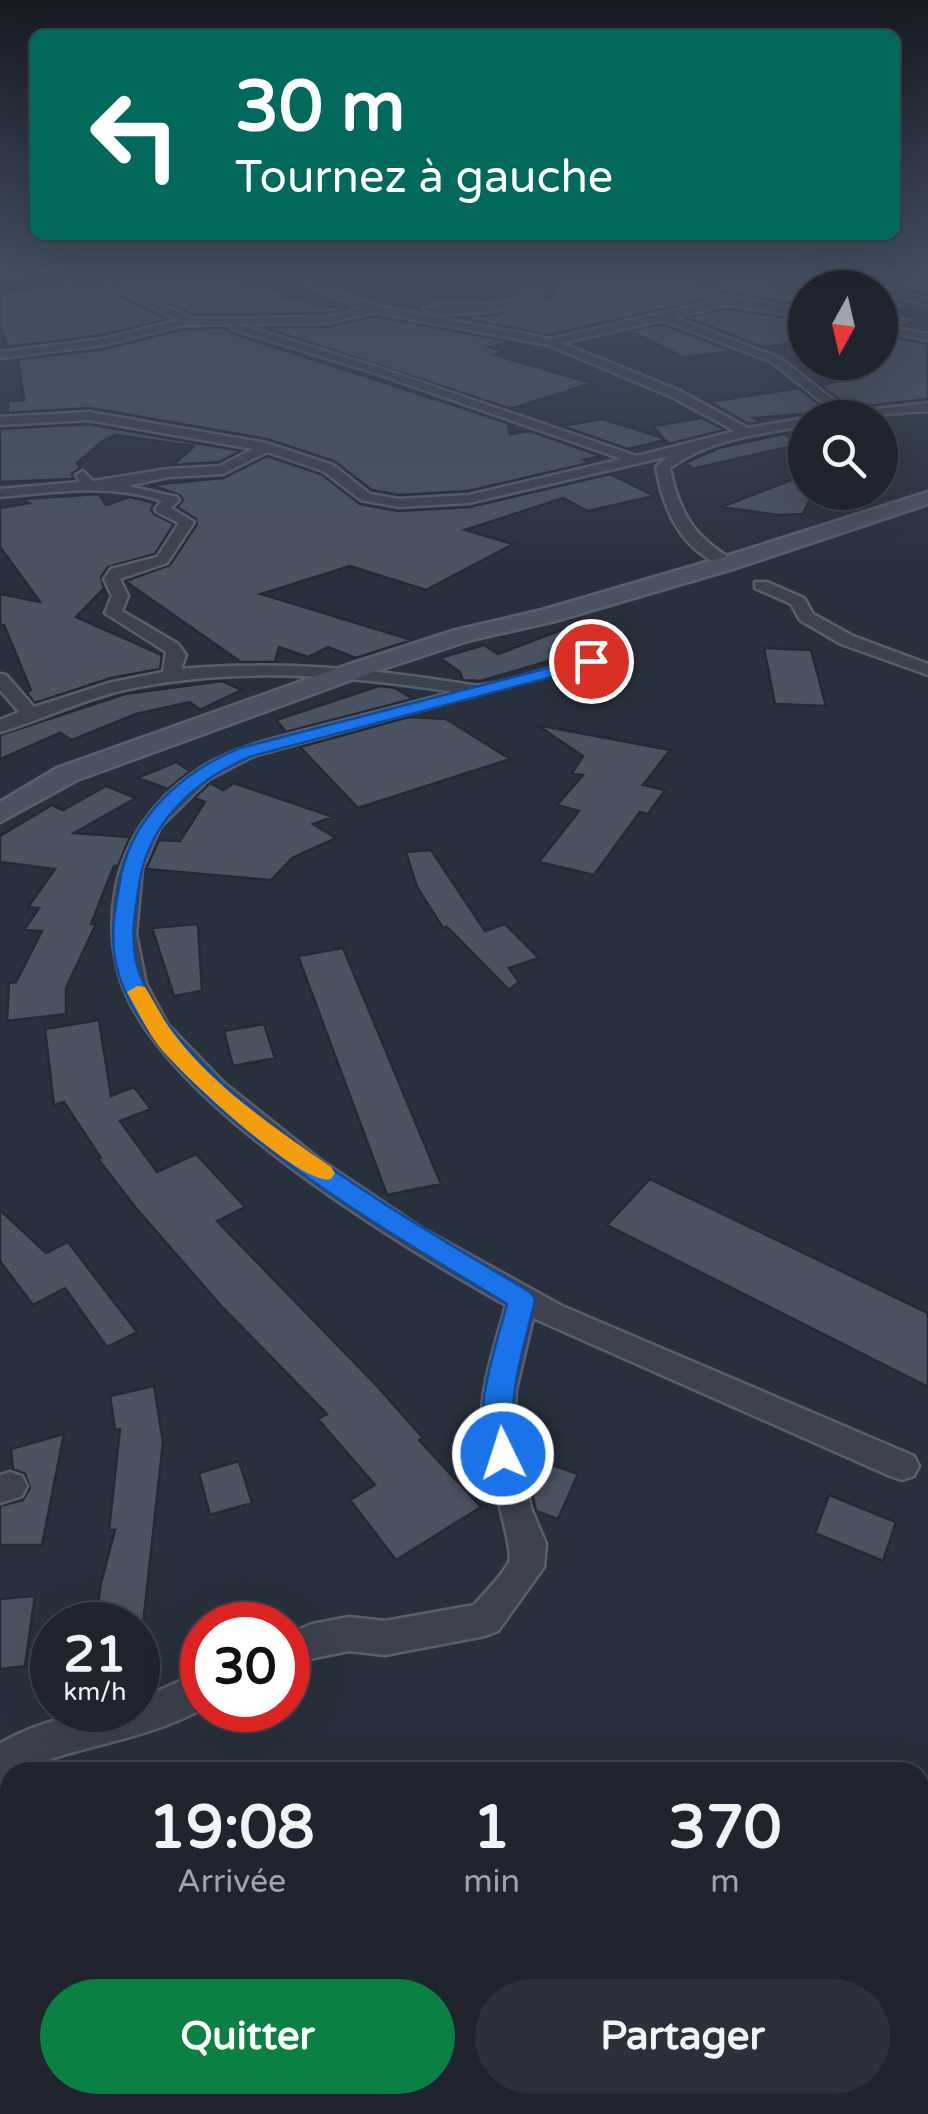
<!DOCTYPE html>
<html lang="fr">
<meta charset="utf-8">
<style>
:root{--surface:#1f242e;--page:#2c303a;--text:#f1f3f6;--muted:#a1a4aa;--line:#3c414a;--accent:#0b8043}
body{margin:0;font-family:"Varela Round",sans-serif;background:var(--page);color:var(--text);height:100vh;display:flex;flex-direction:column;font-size:38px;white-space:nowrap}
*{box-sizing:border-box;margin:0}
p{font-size:32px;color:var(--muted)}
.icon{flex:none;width:55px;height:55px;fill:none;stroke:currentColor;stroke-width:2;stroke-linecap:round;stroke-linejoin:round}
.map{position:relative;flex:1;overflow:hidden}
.side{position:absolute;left:0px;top:1762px;width:930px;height:352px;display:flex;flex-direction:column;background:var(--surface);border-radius:30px 30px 0 0;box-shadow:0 10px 40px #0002,0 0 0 2px var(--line)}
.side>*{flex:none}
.top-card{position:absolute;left:30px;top:30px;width:870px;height:210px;border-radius:15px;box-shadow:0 10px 40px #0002,0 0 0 2px var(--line);background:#00695c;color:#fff;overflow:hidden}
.needle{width:65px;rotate:188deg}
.fabs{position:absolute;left:788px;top:270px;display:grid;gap:20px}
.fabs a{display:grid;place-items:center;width:110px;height:110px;border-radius:50%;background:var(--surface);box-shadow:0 10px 40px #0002,0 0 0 2px var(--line);font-size:50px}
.speed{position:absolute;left:30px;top:1602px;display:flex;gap:20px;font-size:50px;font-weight:700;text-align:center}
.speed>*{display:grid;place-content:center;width:130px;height:130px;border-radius:50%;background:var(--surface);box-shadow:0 10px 40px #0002,0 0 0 2px var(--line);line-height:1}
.speed small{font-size:25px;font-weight:400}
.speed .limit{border:15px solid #d22;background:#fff;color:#111}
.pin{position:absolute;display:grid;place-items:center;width:85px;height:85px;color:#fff;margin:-42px;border:5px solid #fff;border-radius:50%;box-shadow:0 2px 10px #0007}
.me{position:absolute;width:110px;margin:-55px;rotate:356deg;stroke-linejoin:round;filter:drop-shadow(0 0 8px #0008)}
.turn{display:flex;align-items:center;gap:35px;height:210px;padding:0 40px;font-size:45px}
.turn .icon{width:130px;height:130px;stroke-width:2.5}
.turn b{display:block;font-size:70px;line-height:85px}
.eta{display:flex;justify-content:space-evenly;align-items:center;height:170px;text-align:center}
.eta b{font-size:60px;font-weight:800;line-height:70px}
.action{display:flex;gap:20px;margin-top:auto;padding:20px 40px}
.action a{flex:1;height:115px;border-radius:60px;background:var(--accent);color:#fff;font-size:40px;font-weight:800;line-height:115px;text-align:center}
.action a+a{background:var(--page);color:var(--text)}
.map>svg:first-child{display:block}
</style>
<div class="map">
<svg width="928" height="2114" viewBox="0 0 928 2114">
<rect width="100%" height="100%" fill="#29303d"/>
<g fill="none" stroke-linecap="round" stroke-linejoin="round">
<!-- river -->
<path fill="#414c64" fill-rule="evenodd" d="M920 1873 928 1876V1973L920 1970Z
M10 2099V2105H112V2114H6Z"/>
</g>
<!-- building -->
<path fill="#4b5361" stroke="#232935" stroke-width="2.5" d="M62 273H74L71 279 75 283 98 286 168 319 102 335 7 347 0 324V294L64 283Z
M100 273H202L293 293 280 297 345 309 328 313 194 315Z
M566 273 694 276 703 300 549 335 456 317 496 315 541 298 549 299Z
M733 273 754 278 793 275 807 281 828 280 848 288H805V306L716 291 711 275Z
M924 273H928V295L858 277Z
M880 297 913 305 893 314 919 318 904 326 880 322Z
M725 309 805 320V342L763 347 687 318Z
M374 316 513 342 489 347 505 352 494 355 592 383 511 409 262 327H328Z
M662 324 733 351 683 357 631 331Z
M228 328 231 333 508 423 510 434 530 431 601 456 583 460 589 463 468 491 399 495 372 490 334 461 267 439 90 408 8 413V401L24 400 18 359 104 349 184 329Z
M880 335 928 344V399L850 408 820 385 853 379 851 362H880Z
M799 388 830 413 824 418 804 414 753 418 761 422 749 424 709 402Z
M702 418 725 430 669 444 665 440 628 449 561 426 603 419 663 438 653 426Z
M89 424 241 451 219 462 173 465 194 446 116 435 104 440 77 463 80 468 72 474 74 479 0 482V429Z
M783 434 802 444 692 469 686 462 719 448Z
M267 456 321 474 360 504 398 511 470 507 610 474 654 496 588 511 563 498 465 530 513 544 426 590 350 566 261 594 412 640 356 658 328 647 308 657 279 647 275 662H241L125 581 170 565 197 524 196 519 177 507 183 500 180 495 151 485 223 478Z
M799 477 805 492 812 495 803 514 779 515 721 507Z
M99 494 106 505 130 497 155 503 151 509 154 514 174 524 155 554 108 567 101 577 104 588 76 617 162 655 160 669 111 678 35 703 26 692 31 690 4 625H0V594L40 602 0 547V508L29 503 22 499Z
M564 629 599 646 481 681 463 680 460 672 440 658 484 645 498 654Z
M764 648 811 650 826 706 775 704Z
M222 681 242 690 200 710 190 702 136 714 72 740 60 733 0 759V735L125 694Z
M379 686 395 688 413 699 286 732 276 720Z
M409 717 446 719 510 759 358 808 300 747Z
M537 725 670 750 643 785 665 790 648 814 640 812 594 875 539 862 579 811 557 805 583 775 572 773 583 756Z
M176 762 190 771 168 789 137 778Z
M210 783 223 790 234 783 333 817 313 824 336 838 292 858 271 880 146 869 159 840 180 841 205 802 194 798Z
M106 786 136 798 74 833 130 837 118 866H114L91 924H96L66 988V1014L7 1021 9 983 16 982 42 931 24 930 39 908 28 907 55 869 0 862V836L52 805 63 810Z
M431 850 485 931 505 924 539 958 509 968 519 982 509 990 447 927 443 928 417 887 406 852Z
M198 924 202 991 174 996 152 928Z
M343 948 441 1184 387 1195 298 956Z
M99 1020 111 1096 134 1087 151 1109 120 1121 157 1172 196 1154 245 1207 217 1221 376 1385 423 1438 419 1440 481 1507 396 1560 350 1500 375 1485 318 1419 327 1414 222 1307 136 1208 98 1159 101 1158 64 1102 54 1105 45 1029Z
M264 1024 275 1058 233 1066 224 1031Z
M650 1179 928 1313V1387L607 1225Z
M0 1210 46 1253 68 1242 137 1332 107 1347 65 1288 33 1305 0 1261Z
M154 1386 163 1442 143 1625H95L101 1583 115 1530H109L120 1429 115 1430 110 1396Z
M64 1434 42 1545H0V1506L23 1500 30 1488 25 1474 13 1469 11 1449Z
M239 1461 252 1503 210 1515 199 1473Z
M541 1461 578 1474 558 1519 536 1511 535 1507 530 1486Z
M829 1495 896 1522 883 1561 815 1533Z
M35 1596 25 1666 0 1669V1599Z"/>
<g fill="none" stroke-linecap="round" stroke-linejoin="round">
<defs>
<path id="minor" d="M275 273H288L376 306 551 339 714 301 704 296 697 273H707L713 294 805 310V316L725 305 674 317 780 358 849 412 928 403V411L828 418 836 413 772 362 662 320 562 343 680 391 748 428 805 418V426C758 434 710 439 670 468 679 513 694 537 733 560L736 563 728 568C681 551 664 512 656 467L669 456 469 503 399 507 361 500 323 471 267 452 223 474 168 477 128 486 177 497 179 500 171 508 194 522 167 563 120 579 128 596 122 611 178 644 186 655 181 669C280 660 375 669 472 685 490 689 568 662 591 656L600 661 253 756 209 779 160 827 142 869 136 934 146 984 168 1025 224 1083 319 1159 423 1229 562 1306 914 1456 919 1466 914 1476 902 1480 890 1476 533 1318 516 1390 514 1427 531 1508 546 1544 544 1567 498 1631 485 1636 385 1655 349 1651 314 1658 288 1668V1634L312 1624 349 1617 385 1621 474 1605C485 1592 501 1577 509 1562 515 1550 483 1453 482 1427 480 1386 496 1344 506 1305 397 1244 180 1111 128 998 112 965 109 924 116 887 126 839 154 799 195 772 231 747 273 739 315 728 361 716 408 704 454 692 343 675 234 666 124 690 81 700 42 720 0 732V720L19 712 0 690V674L6 675 34 707 112 682 163 672 166 652 105 613 112 596 104 579 111 569 157 557 179 523 157 512 155 509 162 501C110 483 53 492 0 497V489L80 482 76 475 83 471 93 481 168 469 220 466 253 449 89 420 0 425V417L89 412 266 443 333 465 370 494 399 499 469 495 622 459 369 371 232 329 233 324 184 325 103 345 0 358V352L103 339 179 320 99 282 75 279 78 274 104 277 193 319 328 317 363 308ZM374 312 548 345 672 397 735 431 637 456 377 367 238 324 328 323Z
M545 273H555C549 283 544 292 535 298 513 312 446 319 424 309 464 292 515 325 545 273Z
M821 273H835L875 288H859Z
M880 287 928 299V305L880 293Z
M880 325 928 334V340L880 331Z
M755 582H767L804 598 813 614 853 636 928 664V675L841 644 800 620 791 604 755 588Z
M10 1472 22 1476 27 1486 22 1496 0 1503V1475Z
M202 1671V1709C154 1735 105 1742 54 1758 37 1763 28 1772 10 1772V1782L0 1786V1743C44 1719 88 1710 138 1710V1700Z"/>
<path id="secondary" d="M928 492V504L736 568 555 621 471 640 365 675 77 780 0 822V802L57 768 347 665 456 630 542 610 720 558Z"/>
</defs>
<!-- minor casing -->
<use href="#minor" stroke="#5a606b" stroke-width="5"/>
<!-- secondary casing -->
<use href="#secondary" stroke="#5a606b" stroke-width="5"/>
<!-- minor -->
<use href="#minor" fill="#3d424e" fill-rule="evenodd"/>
<!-- secondary -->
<use href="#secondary" fill="#4b5160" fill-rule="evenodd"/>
</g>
<!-- sky -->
<linearGradient id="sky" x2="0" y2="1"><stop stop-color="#171a22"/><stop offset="0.48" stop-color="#434e62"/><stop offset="1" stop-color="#434e62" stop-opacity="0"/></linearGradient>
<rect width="928" height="569" fill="url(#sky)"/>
<!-- route -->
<path fill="#1a73e8" stroke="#114b97" stroke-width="2.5" d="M591 657 599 661 597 665 252 756C198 778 151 819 140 879 136 906 130 934 136 962 168 1088 423 1227 531 1293L535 1300C526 1340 511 1383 513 1425 513 1439 520 1449 514 1463L503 1467 492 1463C469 1415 495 1352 507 1304 398 1237 139 1093 115 959 110 931 116 904 121 876 133 815 184 771 240 748Z"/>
<!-- slow -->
<path fill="#f59e0b" d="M137 986 145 987C155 1003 163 1020 174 1034 211 1085 280 1132 331 1167L335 1173 331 1179C302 1188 179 1072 158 1045 146 1029 137 1009 127 992Z"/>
</svg>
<div class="fabs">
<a><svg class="needle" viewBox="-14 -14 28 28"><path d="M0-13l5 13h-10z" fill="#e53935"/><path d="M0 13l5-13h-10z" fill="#a1a4aa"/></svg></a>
<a><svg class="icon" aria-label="search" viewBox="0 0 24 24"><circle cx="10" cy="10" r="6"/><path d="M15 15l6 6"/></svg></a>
</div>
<div class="speed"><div>21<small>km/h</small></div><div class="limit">30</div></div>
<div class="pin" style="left:591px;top:661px;background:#d93025"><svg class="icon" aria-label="arrive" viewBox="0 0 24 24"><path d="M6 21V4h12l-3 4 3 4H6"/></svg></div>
<svg class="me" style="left:503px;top:1454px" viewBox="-20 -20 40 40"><circle r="17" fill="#1a73e8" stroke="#fff" stroke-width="3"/><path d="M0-11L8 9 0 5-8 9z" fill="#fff"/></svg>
<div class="top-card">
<div class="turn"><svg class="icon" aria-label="left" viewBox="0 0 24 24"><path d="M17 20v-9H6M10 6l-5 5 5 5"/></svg><div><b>30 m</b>Tournez à gauche</div></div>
</div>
<section class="side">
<div class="eta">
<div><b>19:08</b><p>Arrivée</p></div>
<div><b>1</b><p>min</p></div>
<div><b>370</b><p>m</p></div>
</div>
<div class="action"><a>Quitter</a><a>Partager</a></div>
</section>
</div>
